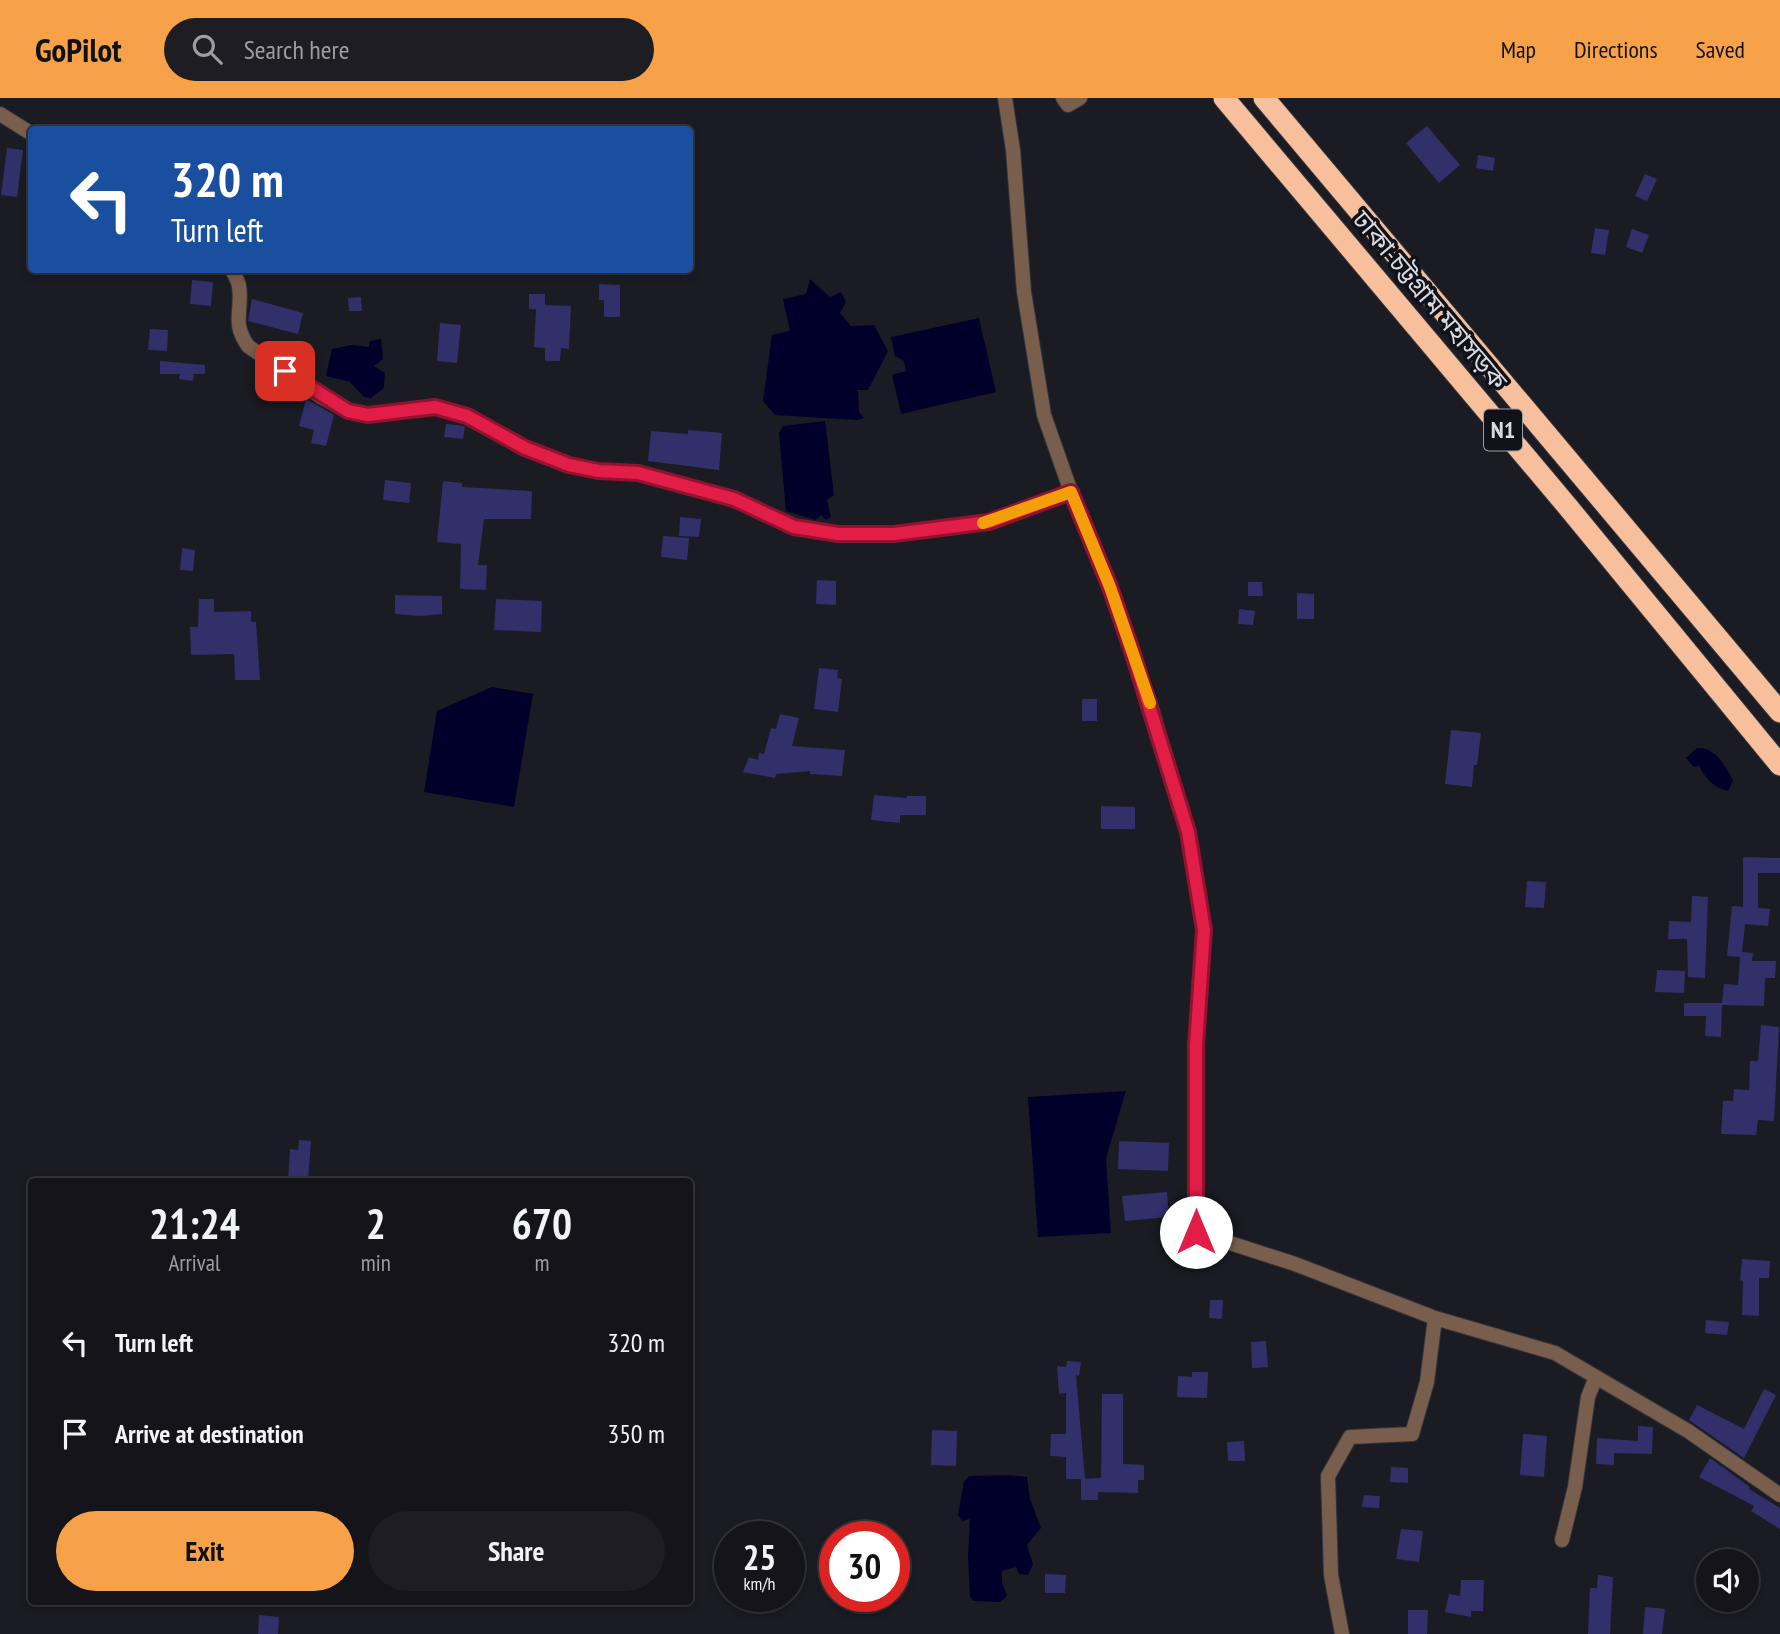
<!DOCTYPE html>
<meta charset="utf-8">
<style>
:root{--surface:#14141a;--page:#1d1d23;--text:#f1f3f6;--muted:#9d9ea2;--line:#333339;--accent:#f7a248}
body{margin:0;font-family:"PT Sans Narrow","Noto Sans Bengali",sans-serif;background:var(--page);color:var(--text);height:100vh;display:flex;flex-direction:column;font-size:26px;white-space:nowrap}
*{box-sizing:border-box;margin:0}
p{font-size:23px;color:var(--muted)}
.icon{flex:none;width:38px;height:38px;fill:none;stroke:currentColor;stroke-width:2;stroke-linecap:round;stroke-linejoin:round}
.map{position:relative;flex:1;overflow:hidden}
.panel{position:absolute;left:28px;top:1080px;width:665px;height:427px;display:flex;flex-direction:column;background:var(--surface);border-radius:7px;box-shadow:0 4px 10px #0003,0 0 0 2px var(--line)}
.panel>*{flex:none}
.guide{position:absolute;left:28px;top:28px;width:665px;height:147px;border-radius:7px;box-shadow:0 4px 10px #0003,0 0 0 2px var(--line);background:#1a4fa0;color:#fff;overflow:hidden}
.controls{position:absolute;left:1696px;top:1451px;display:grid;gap:14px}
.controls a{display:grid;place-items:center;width:63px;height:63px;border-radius:50%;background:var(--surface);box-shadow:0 4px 10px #0003,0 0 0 2px var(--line);font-size:35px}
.speed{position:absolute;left:714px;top:1423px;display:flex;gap:14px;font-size:35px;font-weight:700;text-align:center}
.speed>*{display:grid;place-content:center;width:91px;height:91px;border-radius:50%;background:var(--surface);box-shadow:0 4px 10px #0003,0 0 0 2px var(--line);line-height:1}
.speed small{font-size:18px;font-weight:400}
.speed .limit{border:10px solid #d22;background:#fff;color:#111}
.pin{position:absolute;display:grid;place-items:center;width:60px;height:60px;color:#fff;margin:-30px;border-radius:14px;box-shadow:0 4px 10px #0006}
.me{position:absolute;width:77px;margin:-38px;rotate:0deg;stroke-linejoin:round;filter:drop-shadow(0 0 5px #0008)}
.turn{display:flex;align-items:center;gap:24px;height:147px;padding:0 28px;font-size:32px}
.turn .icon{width:91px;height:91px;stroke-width:2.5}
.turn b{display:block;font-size:49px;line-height:60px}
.eta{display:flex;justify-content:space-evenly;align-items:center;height:119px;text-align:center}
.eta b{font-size:42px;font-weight:700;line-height:49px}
.primary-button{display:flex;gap:14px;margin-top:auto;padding:14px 28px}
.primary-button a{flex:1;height:80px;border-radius:42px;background:var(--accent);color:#111;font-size:28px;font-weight:700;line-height:80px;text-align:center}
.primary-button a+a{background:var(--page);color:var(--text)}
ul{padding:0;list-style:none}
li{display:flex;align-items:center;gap:21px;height:91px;padding:0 28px}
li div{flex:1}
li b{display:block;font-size:26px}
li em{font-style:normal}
header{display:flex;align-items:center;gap:42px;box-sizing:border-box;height:98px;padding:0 35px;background:var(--accent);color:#111}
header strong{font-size:33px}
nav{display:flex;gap:38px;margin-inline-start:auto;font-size:24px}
.search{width:490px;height:63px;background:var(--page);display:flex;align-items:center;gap:18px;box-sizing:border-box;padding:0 24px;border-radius:38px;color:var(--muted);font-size:26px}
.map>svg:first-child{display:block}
</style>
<header>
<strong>GoPilot</strong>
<div class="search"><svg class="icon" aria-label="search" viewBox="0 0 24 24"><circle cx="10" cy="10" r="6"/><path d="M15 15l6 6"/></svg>Search here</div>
<nav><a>Map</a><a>Directions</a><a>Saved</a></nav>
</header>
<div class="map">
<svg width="1780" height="1536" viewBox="0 0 1780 1536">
<rect width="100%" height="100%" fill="#1a1b23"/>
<!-- water -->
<path fill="#00002a" d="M810 181 830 199 841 194 846 204 840 215 851 228 874 227 888 253 868 292H858L859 314 864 320 857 322 775 317 763 303 772 237 790 233 783 201 806 196Z
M979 220 996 294 901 316 892 277 906 273 904 263 895 258 891 239Z
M381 241 383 261 374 268 385 275 384 290 371 300 364 299 350 284 326 278 332 251 352 247 369 249 370 243Z
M825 323 834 397 827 402 831 419 826 422 821 417 816 422 786 413 779 335 783 328Z
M492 589 533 596 514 709 424 694 437 613Z
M1697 650C1716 649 1724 667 1733 682L1728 693C1714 690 1706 681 1699 668L1694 669 1686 660Z
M1126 993 1106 1060 1111 1135 1038 1139 1028 999Z
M1008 1377 1027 1379 1030 1401 1041 1430 1027 1447 1033 1466 1028 1477 1019 1476 1016 1469 1002 1473V1484L1007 1498 1000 1504 973 1503 970 1498 968 1459 970 1421 962 1423 958 1417 964 1384 969 1378Z"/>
<!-- building -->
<path fill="#31306b" d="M1427 28 1460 67 1439 85 1406 45Z
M7 50 23 52 17 99 1 97Z
M1478 57 1495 60 1493 73 1476 70Z
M1645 76 1657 81 1647 103 1635 98Z
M1595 130 1609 132 1605 157 1591 155Z
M1632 131 1649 137 1642 155 1626 149Z
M192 182 213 184 211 208 190 206Z
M599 186 620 187V219H604V202H599Z
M529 196H545V207L571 208 569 251 561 250 560 263H545V250L534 249 536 211H529Z
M361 199 362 213H349L348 200Z
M252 201 303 215 298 236 248 223Z
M440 225 461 227 457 265 437 263Z
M150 231 168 232 167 253 148 252Z
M160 263 205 267V276H194L193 283 179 281 180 276H160Z
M306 301 334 317 326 348 311 345 314 332 299 328Z
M446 326 465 328 463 341 444 339Z
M688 332 722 335 719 372 648 363 651 333 688 336Z
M385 382 411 385 409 405 383 402Z
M443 383 462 385V389L532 393 531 421H484L478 467H487L486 492 460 491 461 446 437 444Z
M680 419 701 421 699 439 679 438Z
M663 438 689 440 687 462 661 459Z
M182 450 195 452 193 473 180 472Z
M817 482 836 483V507L816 506Z
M1248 484H1262L1263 498H1248Z
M1297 495 1314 496V521H1297Z
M395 497 442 498V516L421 518 395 516Z
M199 501H214V514L251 513V524H256L260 582H235L234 556 191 557 190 529H198Z
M496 501 542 503 541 534 494 532Z
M1239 511 1255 513 1253 527 1238 526Z
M819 570 838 572 837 580 842 581 838 614 814 611Z
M1082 601H1097V623H1082Z
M780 616 799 620 792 648 845 652 842 678 810 676V673L776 676 775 680 743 674 749 659 758 662 759 655 764 656 771 630 776 631Z
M1451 632 1481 635 1477 667H1474L1472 689 1445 686Z
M874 697 907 700V698H926V717H900V725L871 722Z
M1101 708 1135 709V731H1101Z
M1743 759 1780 760V775H1758V810L1770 811 1768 828 1745 826 1742 854 1753 855 1752 863H1776L1775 880H1765L1764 908 1722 907 1721 939 1705 938 1706 918H1684V905H1722L1724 886 1738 887 1740 859 1727 858 1732 808 1743 809Z
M1527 783 1546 784 1544 810 1525 809Z
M1692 798 1708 799 1705 880 1688 879 1687 841H1668L1669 823 1691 824Z
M1657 872 1685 873 1684 895 1655 894Z
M1761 927 1779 929 1774 1023 1758 1022 1756 1037 1721 1036 1723 1003H1733L1734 991 1749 992 1750 963H1758Z
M299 1042 311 1043 308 1083H288L290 1051 298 1052Z
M1119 1043 1169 1045 1168 1073 1118 1071Z
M1167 1094 1169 1119 1125 1123 1122 1098Z
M1742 1161 1770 1163 1769 1180H1759V1218L1742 1217 1743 1183 1740 1182Z
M1210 1202H1223L1222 1221 1209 1220Z
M1706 1222 1729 1224 1727 1237 1705 1235Z
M1266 1243 1268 1269 1252 1270 1251 1244Z
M1067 1263 1081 1264 1079 1278 1076 1277 1085 1381H1066V1359L1050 1358 1051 1336H1066V1295L1059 1296 1057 1268 1066 1269Z
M1192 1274H1208L1207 1300 1177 1299 1178 1278 1192 1279Z
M1764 1291 1776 1297 1744 1360 1689 1322 1697 1307 1744 1331Z
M1102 1296H1123V1366L1144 1367V1382H1138V1395L1098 1394V1402H1081V1381L1101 1380Z
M1638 1328 1653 1329 1652 1356 1614 1355V1367L1596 1366 1597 1340 1638 1343Z
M932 1332 957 1333 956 1368 931 1367Z
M1523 1336 1547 1338 1544 1379 1520 1377Z
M1244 1343 1245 1363H1228L1227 1344Z
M1710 1360 1750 1389 1749 1391 1780 1410V1431L1751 1413 1754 1408 1699 1379Z
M1391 1369 1408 1370V1385L1390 1384Z
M1364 1397 1380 1398 1379 1410 1362 1409Z
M1401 1431 1423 1433 1419 1464 1396 1461Z
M1045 1476 1066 1477 1065 1495H1045Z
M1598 1477 1613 1479 1610 1536H1588L1590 1490H1597Z
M1461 1482H1484L1483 1513H1471V1519L1445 1514 1449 1496 1460 1498Z
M1645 1509 1665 1511 1662 1536H1643Z
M1408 1512H1428L1427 1536H1408Z
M259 1517 279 1519 278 1536H258Z"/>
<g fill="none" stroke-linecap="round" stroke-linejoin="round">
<defs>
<path id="street" d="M1005 0 1013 52 1024 194 1044 317 1071 394 1110 489 1149 602 1188 734 1204 832 1196 947V1134L1295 1166 1435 1220 1555 1255 1688 1333 1780 1397
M1063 0 1068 7 1080 0
M0 16 32 36
M232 172C234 176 238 182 239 188 243 213 231 224 248 248L321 299 348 313 368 317 435 309 467 318 525 350 569 367 598 373 638 375 734 401 794 429 838 437 894 436 989 424 1071 394
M1562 1442 1575 1389 1588 1299 1596 1279
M1342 1536 1331 1477 1328 1378 1350 1339 1412 1336 1427 1284 1435 1220"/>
<path id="highway" d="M1224 0 1568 409 1780 667
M1264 0 1780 614"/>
</defs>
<!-- street casing -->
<use href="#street" stroke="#35363d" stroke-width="16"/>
<!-- highway casing -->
<use href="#highway" stroke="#35363d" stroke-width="23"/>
<!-- street -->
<use href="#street" stroke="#7a5e4d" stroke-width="14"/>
<!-- highway -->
<use href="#highway" stroke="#f8bf9d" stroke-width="21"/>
</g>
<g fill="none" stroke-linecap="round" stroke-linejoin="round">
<defs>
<path id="route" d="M285 273 348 313 368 317 435 309 467 318 525 350 569 367 598 373 638 375 734 401 794 429 838 436H894L989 424 1071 394 1110 489 1133 556 1188 734 1204 832 1196 947V1134"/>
</defs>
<!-- route casing -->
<use href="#route" stroke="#92132f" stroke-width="18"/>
<!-- route -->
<use href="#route" stroke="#e11d48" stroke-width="12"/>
<!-- slow -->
<path stroke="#f59e0b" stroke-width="12" d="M983 425 1071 394 1110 489 1150 605"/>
</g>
<g text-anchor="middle" stroke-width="7" stroke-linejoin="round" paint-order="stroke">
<!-- shield labels -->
<rect fill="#111219" stroke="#9e9ea4" stroke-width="2" x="1484" y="311.5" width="38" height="41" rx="5"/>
<g font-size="24" font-weight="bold" fill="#dadae0">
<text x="1503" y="340">N1</text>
</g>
<!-- street labels -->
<g font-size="26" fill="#dadae0" stroke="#111219">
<text transform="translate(1430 202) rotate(50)" y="9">ঢাকা-চট্টগ্রাম মহাসড়ক</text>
</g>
</g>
</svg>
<div class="controls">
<a><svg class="icon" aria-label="sound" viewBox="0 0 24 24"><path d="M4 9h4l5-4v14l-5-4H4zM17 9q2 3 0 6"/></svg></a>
</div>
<div class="speed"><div>25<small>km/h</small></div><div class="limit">30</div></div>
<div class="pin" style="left:285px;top:273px;background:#d93025"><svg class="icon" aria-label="arrive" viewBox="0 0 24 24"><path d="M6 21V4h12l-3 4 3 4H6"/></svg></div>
<svg class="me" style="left:1196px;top:1134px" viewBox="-20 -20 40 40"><circle r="19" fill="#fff"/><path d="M0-13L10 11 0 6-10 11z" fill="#e11d48"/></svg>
<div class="guide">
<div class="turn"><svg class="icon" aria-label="left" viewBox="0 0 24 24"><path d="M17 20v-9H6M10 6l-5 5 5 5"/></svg><div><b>320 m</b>Turn left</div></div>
</div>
<section class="panel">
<div class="eta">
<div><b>21:24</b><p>Arrival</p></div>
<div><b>2</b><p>min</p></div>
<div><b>670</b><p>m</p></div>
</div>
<ul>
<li><svg class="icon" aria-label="left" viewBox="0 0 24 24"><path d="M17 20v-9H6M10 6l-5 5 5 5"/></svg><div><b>Turn left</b></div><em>320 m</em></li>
<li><svg class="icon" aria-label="arrive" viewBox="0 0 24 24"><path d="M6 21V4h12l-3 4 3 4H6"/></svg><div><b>Arrive at destination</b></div><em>350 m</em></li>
</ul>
<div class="primary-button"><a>Exit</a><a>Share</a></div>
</section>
</div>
